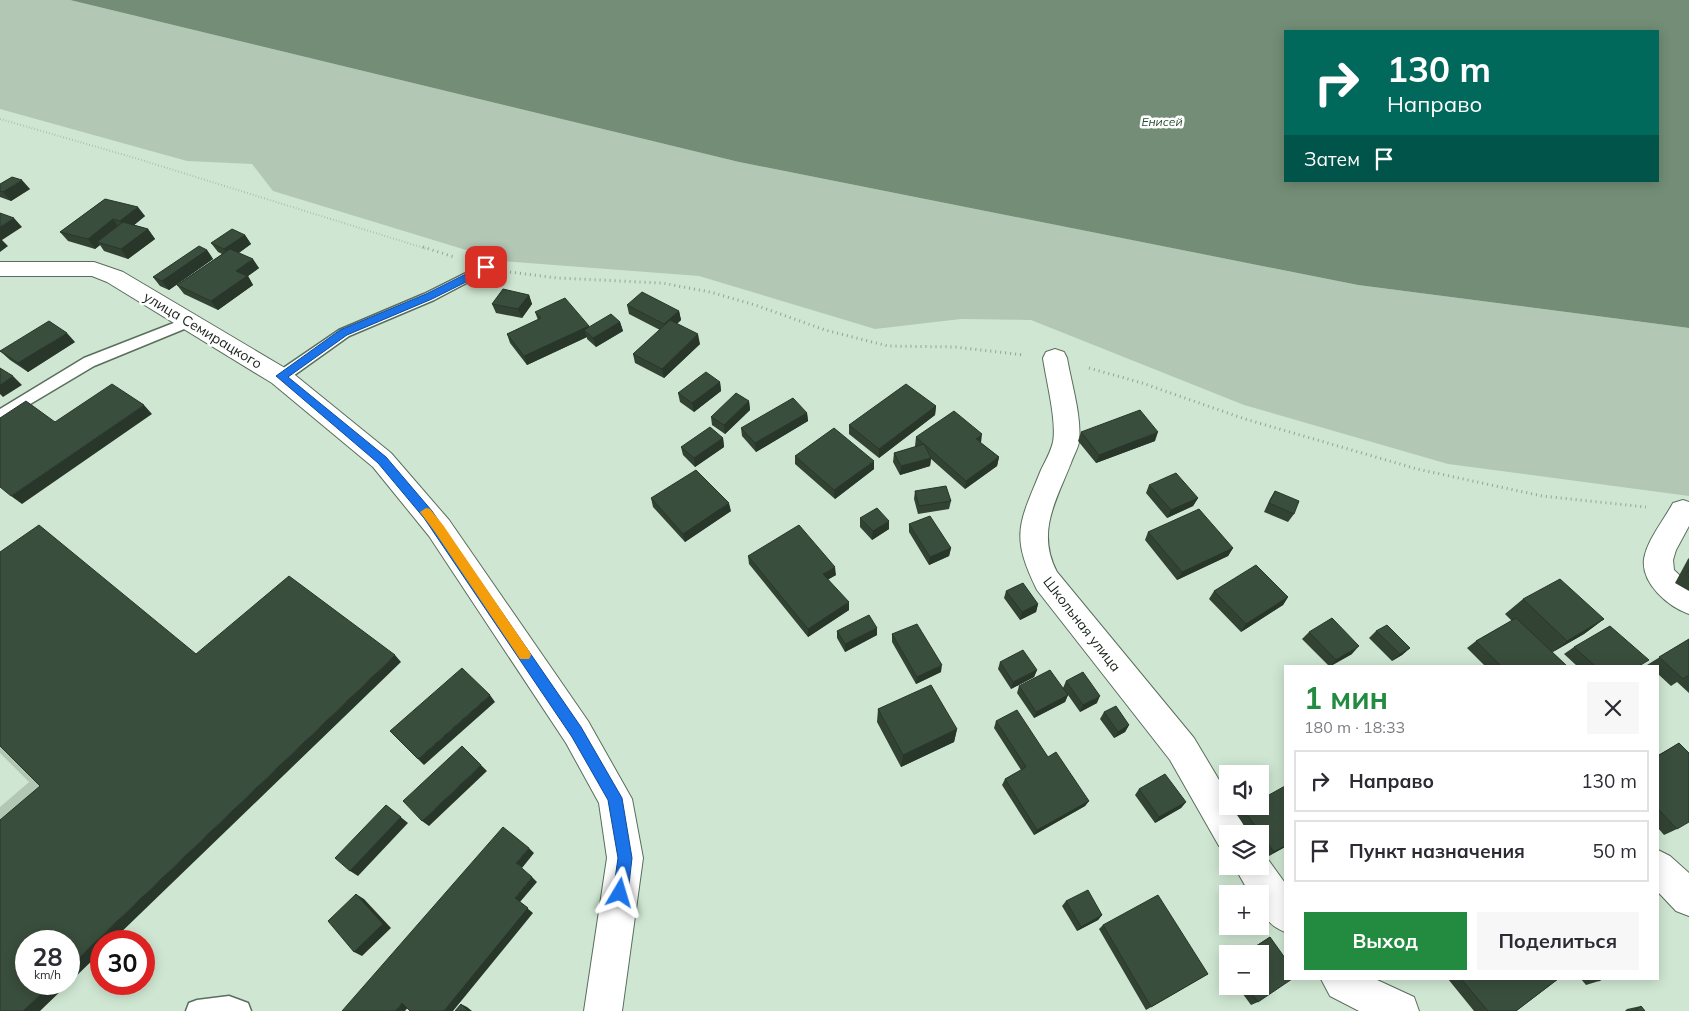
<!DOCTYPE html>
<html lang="ru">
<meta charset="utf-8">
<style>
:root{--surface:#fff;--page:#f7f7f7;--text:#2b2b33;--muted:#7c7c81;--line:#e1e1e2;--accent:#238b40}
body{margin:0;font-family:Mulish,sans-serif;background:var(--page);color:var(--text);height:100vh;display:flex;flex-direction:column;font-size:19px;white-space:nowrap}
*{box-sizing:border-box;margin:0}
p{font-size:16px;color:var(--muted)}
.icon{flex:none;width:28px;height:28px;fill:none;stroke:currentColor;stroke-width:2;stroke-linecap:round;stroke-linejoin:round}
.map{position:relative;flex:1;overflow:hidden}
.details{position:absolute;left:1284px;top:665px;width:375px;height:315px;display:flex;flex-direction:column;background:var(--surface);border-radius:0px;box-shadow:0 2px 12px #0003}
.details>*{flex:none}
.top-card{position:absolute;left:1284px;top:30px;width:375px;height:152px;border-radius:0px;box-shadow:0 2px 12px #0003;background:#00695c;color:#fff;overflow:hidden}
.controls{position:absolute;left:1219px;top:765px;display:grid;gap:10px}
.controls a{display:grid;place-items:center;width:50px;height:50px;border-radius:0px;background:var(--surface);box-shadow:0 2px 12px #0003;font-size:25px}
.speed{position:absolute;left:15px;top:930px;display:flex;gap:10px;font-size:25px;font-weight:700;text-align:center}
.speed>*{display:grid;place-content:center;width:65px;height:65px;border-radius:50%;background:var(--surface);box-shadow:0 2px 12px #0003;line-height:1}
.speed small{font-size:12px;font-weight:400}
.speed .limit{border:8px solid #d22;background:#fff;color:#111}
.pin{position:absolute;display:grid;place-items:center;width:42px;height:42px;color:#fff;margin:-21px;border-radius:10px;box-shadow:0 2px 8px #0006}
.me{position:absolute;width:55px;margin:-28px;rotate:7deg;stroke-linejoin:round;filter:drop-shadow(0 0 4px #0008)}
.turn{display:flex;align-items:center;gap:18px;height:105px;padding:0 20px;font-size:22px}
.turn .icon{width:65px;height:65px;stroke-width:2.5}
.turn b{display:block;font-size:35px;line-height:42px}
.then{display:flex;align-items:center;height:48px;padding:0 20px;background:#0003;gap:10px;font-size:19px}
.round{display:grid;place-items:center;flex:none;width:52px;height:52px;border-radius:0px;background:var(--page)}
.summary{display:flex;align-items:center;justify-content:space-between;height:85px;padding:0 20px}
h1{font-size:30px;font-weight:700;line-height:38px;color:var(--accent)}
.button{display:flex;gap:10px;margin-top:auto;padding:10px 20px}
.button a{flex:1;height:58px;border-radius:0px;background:var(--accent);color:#fff;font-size:20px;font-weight:700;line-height:58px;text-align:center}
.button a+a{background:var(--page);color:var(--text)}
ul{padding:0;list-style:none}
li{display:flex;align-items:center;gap:15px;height:62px;margin:0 10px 8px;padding:0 10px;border:2px solid var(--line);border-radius:0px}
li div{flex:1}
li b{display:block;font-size:19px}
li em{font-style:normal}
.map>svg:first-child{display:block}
</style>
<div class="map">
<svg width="1689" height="1011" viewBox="0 0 1689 1011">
<rect width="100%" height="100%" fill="#cfe7d2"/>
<!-- green -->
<path fill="#b3c7b5" d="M0 0H70L739 162 1358 285 1689 328V496L1448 464 1244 405 1031 320 961 319 875 329 699 276 502 261 273 191 252 164 187 161 0 109Z
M0 740 52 791 0 836V807L29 782 0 753Z"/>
<!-- water -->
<path fill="#738d76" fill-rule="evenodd" d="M70 0H1689V328L1358 285 739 162ZM1285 31H1658V181H1285Z"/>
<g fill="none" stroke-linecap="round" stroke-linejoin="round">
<defs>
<path id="service" d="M486 263 491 264 493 267 491 270 434 300 349 336 286 381H276L274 377 276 373 339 330 424 294Z
M189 317 194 319 196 322 194 325 94 366 0 422V409L84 358Z
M229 996 248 1003 251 1011H186L189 1003 197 1000Z"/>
<path id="minor" d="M0 262H94L123 272 290 371 391 453 449 520 588 721 632 799 643 858 622 1011H584L607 858 599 803 566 743 429 536 373 467 272 383 107 282 92 276H0Z
M1055 349 1064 352 1067 358C1071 382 1082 417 1079 442 1078 448 1073 457 1071 463 1056 501 1036 532 1057 572L1194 738 1228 795V806H1234L1248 834H1228V850L1219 846 1170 760 1037 590C1010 535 1019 524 1041 470 1045 462 1051 451 1053 442 1057 421 1046 380 1043 358L1046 352Z
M1683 500 1689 502V526L1676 550 1673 560 1674 570 1689 584V614C1669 607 1641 584 1644 559 1647 540 1664 520 1673 503Z
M1658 850 1670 856 1689 873V916L1676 911 1658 892Z
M1260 852 1264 854 1285 883V932C1267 925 1260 913 1260 894H1250L1234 866H1260Z
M1321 979H1375L1414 997 1419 1011H1359L1330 996Z"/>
</defs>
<!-- service casing -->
<use href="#service" stroke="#596e5c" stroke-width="3"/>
<!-- minor casing -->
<use href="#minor" stroke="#596e5c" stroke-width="2"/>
<!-- path-far1 -->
<path stroke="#91a494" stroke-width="2" stroke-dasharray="0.5 2.5" stroke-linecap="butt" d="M0 119 135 158 427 249"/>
<!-- path -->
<path stroke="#91a494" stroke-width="3" stroke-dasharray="1 4" stroke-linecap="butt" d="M423 247 454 257
M510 272 557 278 662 283 710 292 755 305 825 330 888 346 955 347 1024 355
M1089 368 1142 383 1245 419 1417 469 1542 496 1646 507"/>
<!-- service -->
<use href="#service" fill="#fff" fill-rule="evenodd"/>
<!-- minor -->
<use href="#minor" fill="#fff" fill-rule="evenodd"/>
</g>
<!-- wall -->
<path fill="#324334" d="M0 184 30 189 11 201 0 197Z
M105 199 145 216 134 225 148 229 155 239 128 259 104 251 100 245 95 249 68 241 60 232Z
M245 235 251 244 239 253 259 268 248 276 253 285 218 310 184 294 177 285 222 254 218 252 211 243Z
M207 250 213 259 169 290 160 286 153 277Z
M529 295 532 304 522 318 496 313 492 304Z
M627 305 679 311 681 320 677 324 700 344 664 378 635 363 633 354 660 330 629 314Z
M535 312 590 327 620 322 623 331 596 347 587 339V337L527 365 510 343 507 334 538 320Z
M75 342 28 372 10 360 0 351Z
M720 382 721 391 694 412 680 402 678 393Z
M749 401 750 410 725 434 712 425 711 417Z
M936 406 935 415 879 458 849 434V425Z
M807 413 808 421 756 452 742 436 741 428Z
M1081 432 1155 441 1096 463 1078 441Z
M916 437 981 443 999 457 997 466 965 489 931 459 930 466 900 475 893 462 894 453 916 447 915 446Z
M723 438 724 447 695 467 683 455 681 447Z
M795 456 874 469 835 499 795 464Z
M1149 485 1198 498 1193 506 1167 518 1146 493Z
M915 491 951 501 949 509 918 514 914 499Z
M1275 491 1294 514 1288 522 1264 512 1270 499Z
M651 498 731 511 685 542 653 507Z
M860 518 889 529 872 540 860 527Z
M909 524 951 548 949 556 929 565 909 532Z
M1148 532 1233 548 1228 556 1177 580 1145 540Z
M748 556 836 575 828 579 849 610 808 637 749 564Z
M1689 558V591L1675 583 1688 559Z
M1006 591 1038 604 1036 612 1020 620 1004 598Z
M1214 591 1288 597 1283 605 1241 632 1209 599Z
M1523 599 1604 619 1584 634 1552 652 1567 666H1485L1467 648 1476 641 1512 621 1505 614Z
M877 628V635L845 652 837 638V631Z
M1376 631 1410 648 1402 655 1392 661 1369 638Z
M1309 632 1352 654 1331 666H1329L1302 639Z
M892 634 941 672 916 684 892 642Z
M1689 639V693L1677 682 1671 686 1658 674V666H1649L1647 665Z
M1574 647 1639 666H1577L1564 654Z
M1000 662 1037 670 1034 677 1011 689 998 669Z
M1066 681 1097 703 1080 712 1068 695 1065 702 1034 718 1017 693 1019 686 1063 688Z
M878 709 957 729 954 742 901 767 877 722Z
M1104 712 1129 725 1125 732 1114 738 1100 719Z
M996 721 1048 757 1089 801 1085 806 1034 835 1002 785 1005 779 1021 770 994 728Z
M1679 743 1677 829 1664 835 1658 828V755Z
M1139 789 1186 802 1181 808 1155 823 1135 795Z
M1243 809 1285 847 1267 857 1260 848V834H1250L1237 815Z
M1066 901 1102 915 1098 920 1077 931 1062 906Z
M1103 925 1208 974 1146 1010 1099 929Z
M1270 937 1258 1002 1251 1005 1237 986H1260V954H1243Z
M1228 964V973L1223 967Z
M1448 979H1558L1516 1011H1474Z
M1581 979H1602L1599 981 1586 985Z
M1641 1006 1645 1011H1625L1627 1009Z"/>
<!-- shaded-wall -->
<path fill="#29372b" d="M22 180 30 189 11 201 3 192Z
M138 207 145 216 127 231 120 221Z
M14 218 22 227 2 240 8 246 0 252V227Z
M113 219 120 229 97 242 100 245 95 249 88 239Z
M148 229 155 239 128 259 121 249Z
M245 235 251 244 231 258 224 249Z
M207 250 213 259 169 290 162 281Z
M253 259 259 268 248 276 253 285 218 310 211 301 236 271Z
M529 295 532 304 522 318 518 309Z
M679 311 681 320 666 333 664 324Z
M620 322 623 331 596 347 593 338Z
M589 326 592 335 584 330 587 337 527 365 524 356Z
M67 333 75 342 28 372 18 363Z
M698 334 700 344 664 378 662 369Z
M13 376 22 385 3 397 0 394V385Z
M720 382 721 391 694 412 692 403Z
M749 401 750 410 725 434 724 425Z
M144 405 152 414 22 504 11 496Z
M936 406 935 415 879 458V449Z
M807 413 808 421 756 452 755 443Z
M1158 432 1155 441 1096 463 1099 455Z
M982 434 981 443 976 439Z
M723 438 724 447 695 467 694 458Z
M999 457 997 466 965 489 966 481Z
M931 458 930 466 900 475 901 466Z
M874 461V469L835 499 834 490Z
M1198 498 1193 506 1167 518 1171 510Z
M729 503 731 511 685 542 683 534Z
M889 521V529L872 540 873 531Z
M951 548 949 556 929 565 930 557Z
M1233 548 1228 556 1177 580 1182 572Z
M835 567 836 575 824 582 823 574Z
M1288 597 1283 605 1241 632 1246 624Z
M849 602V610L808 637V629Z
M1038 604 1036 612 1020 620 1022 612Z
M1604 619 1584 634 1548 655 1567 641Z
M877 628V635L845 652V644Z
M1359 646 1352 654 1330 666 1336 660Z
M1410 648 1402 655 1392 661 1400 654Z
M395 655 401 662 112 941H101V952L69 983V967Z
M942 665 941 672 916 684 917 677Z
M1037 670 1034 677 1011 689 1013 682Z
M490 695 495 702 424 765 418 759Z
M1068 695 1065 702 1034 718 1036 712Z
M1100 696 1097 703 1080 712 1083 705Z
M1129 725 1125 732 1114 738 1118 732Z
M957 729 954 742 901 767 903 755Z
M481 765 487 771 429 826 422 821Z
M1089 801 1085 806 1034 835 1037 830Z
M1186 802 1181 808 1155 823 1159 817Z
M386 805 408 823 358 876 350 871Z
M1285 846V847L1267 857 1274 852Z
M529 848 534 853 522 868 516 863Z
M532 877 537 882 520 902 533 913 453 1011H444L515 898Z
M356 894 364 899 391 928 362 956 354 952Z
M1102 915 1098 920 1077 931 1081 927Z
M51 984H68L40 1011H23Z
M402 1003 409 1006 405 1011H395Z
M461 1004 467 1007 472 1011H468Z"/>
<!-- building -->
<path fill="#3a4e3d" stroke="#29372b" d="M12 177 22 180 3 192 0 191V184Z
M105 199 138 207 120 221 113 219 88 239 60 232Z
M0 213 14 218 0 227Z
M123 222 148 229 121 249 97 242Z
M232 229 245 235 224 249 211 243Z
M199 246 207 250 162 281 153 277Z
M230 249 253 259 236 271 247 276 211 301 177 285Z
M503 289 529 295 518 309 492 304Z
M642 292 679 311 664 324 627 305Z
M565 298 589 326 524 356 507 334 541 318 535 312Z
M611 314 620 322 593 338 584 330Z
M670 320 698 334 662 369 633 354Z
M49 321 67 333 18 363 0 351Z
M0 368 13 376 0 385Z
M706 372 720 382 692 403 678 393Z
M112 384 144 405 11 496 0 487V418L26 401 55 422Z
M906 384 936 406 879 449 849 425Z
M736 393 749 401 724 425 711 417Z
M793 398 807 413 755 443 741 428Z
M1140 410 1158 432 1099 455 1081 432Z
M954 411 982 434 976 439 999 457 966 481 916 437Z
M710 427 723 438 694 458 681 447Z
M834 428 874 461 834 490 795 456Z
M924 444 931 458 901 466 894 453Z
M696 470 729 503 683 534 651 498Z
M1176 473 1198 498 1171 510 1149 485Z
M946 486 951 501 919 506 915 491Z
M1275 491 1299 501 1294 514 1269 503Z
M877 508 889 521 873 531 860 518Z
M1199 509 1233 548 1182 572 1148 532Z
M930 516 951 548 930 557 909 524Z
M39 525 196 654 289 576 395 655 69 967V941H26V984H51L23 1011H0V820L40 786 0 746V552Z
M799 525 835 567 823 574 849 602 808 629 748 556Z
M1256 565 1288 597 1246 624 1214 591Z
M1689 569V577L1686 575Z
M1560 579 1604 619 1567 641 1523 599Z
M1023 583 1038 604 1022 612 1006 591Z
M869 615 877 628 845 644 837 631Z
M1332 618 1359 646 1336 660 1309 632Z
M1516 618 1567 666H1501L1476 641Z
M917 624 942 665 917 677 892 634Z
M1387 625 1410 648 1400 654 1376 631Z
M1610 626 1649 660 1639 666H1595L1574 647Z
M1689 639V675L1683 679 1659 657Z
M1023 650 1037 670 1013 682 1000 662Z
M462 668 490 695 418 759 390 731Z
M1050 670 1068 695 1036 712 1019 686Z
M1083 672 1100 696 1083 705 1066 681Z
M931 685 957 729 903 755 878 709Z
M1116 706 1129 725 1118 732 1104 712Z
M1017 710 1048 757 1056 752 1089 801 1037 830 1005 779 1026 767 996 721Z
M1679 743 1689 753V822L1677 829 1658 809V756Z
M462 746 481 765 422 821 403 801Z
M1165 774 1186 802 1159 817 1139 789Z
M1285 786V846L1274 852 1243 809 1248 806H1260V800Z
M386 805 401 817 350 871 335 858Z
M503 827 529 848 516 863 532 877 515 898 528 908 444 1011H410L402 1003 395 1011H342Z
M1088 890 1102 915 1081 927 1066 901Z
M356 894 383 924 354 952 328 921Z
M1158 895 1208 974 1151 1007 1103 925Z
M1270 937 1285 958V979H1292L1258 1002 1246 986H1260V954H1244Z
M1461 979H1558L1516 1011H1488Z
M1596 979H1602L1599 981Z
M461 1004 468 1011H455Z
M1641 1006 1645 1011H1635Z"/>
<!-- route -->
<path fill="#1a73e8" stroke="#114b97" d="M486 264 490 265V270L432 299 347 335 288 377 386 457 432 511 581 727 622 798 632 858 628 893 626 898 620 900 615 898 613 893 618 858 608 800 572 737 424 518 378 463 276 376 340 330 426 294Z"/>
<!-- slow -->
<path fill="#f59e0b" d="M426 508 430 509 443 525 529 651 531 655 529 659H520L435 532 420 512Z"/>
<g text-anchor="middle" stroke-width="5" stroke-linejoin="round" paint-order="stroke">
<!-- far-water labels -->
<g font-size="12" font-style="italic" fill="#26502e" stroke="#fff">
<text x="1162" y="126">Енисей</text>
</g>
<!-- street labels -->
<g font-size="14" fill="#182019" stroke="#fff">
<text transform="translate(203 330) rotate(31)" y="5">улица Семирацкого</text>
<text transform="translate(1082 624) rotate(52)" y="5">Школьная улица</text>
</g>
</g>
</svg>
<div class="controls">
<a><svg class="icon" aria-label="sound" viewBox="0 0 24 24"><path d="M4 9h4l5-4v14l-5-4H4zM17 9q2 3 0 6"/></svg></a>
<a><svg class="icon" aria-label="layers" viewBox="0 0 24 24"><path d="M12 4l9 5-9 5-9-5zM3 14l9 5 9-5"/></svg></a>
<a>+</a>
<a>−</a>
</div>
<div class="speed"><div>28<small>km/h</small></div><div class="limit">30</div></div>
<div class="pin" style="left:486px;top:267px;background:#d93025"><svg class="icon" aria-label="arrive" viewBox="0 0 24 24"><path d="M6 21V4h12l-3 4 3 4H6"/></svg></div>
<svg class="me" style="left:620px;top:893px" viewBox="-20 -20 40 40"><path d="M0-17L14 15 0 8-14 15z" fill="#1a73e8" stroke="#fff" stroke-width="4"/></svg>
<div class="top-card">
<div class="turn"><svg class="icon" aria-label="right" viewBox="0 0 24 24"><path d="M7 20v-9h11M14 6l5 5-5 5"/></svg><div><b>130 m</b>Направо</div></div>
<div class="then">Затем<svg class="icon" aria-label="arrive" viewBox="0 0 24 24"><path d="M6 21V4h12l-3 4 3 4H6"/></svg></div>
</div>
<section class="details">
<div class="summary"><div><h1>1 мин</h1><p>180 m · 18:33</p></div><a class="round"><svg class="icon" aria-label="close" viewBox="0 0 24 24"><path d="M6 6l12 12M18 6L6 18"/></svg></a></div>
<ul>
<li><svg class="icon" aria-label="right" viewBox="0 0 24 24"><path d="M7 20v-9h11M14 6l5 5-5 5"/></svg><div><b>Направо</b></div><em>130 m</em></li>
<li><svg class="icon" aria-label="arrive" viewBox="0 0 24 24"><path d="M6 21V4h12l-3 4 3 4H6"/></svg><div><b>Пункт назначения</b></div><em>50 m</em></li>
</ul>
<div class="button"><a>Выход</a><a>Поделиться</a></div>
</section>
</div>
